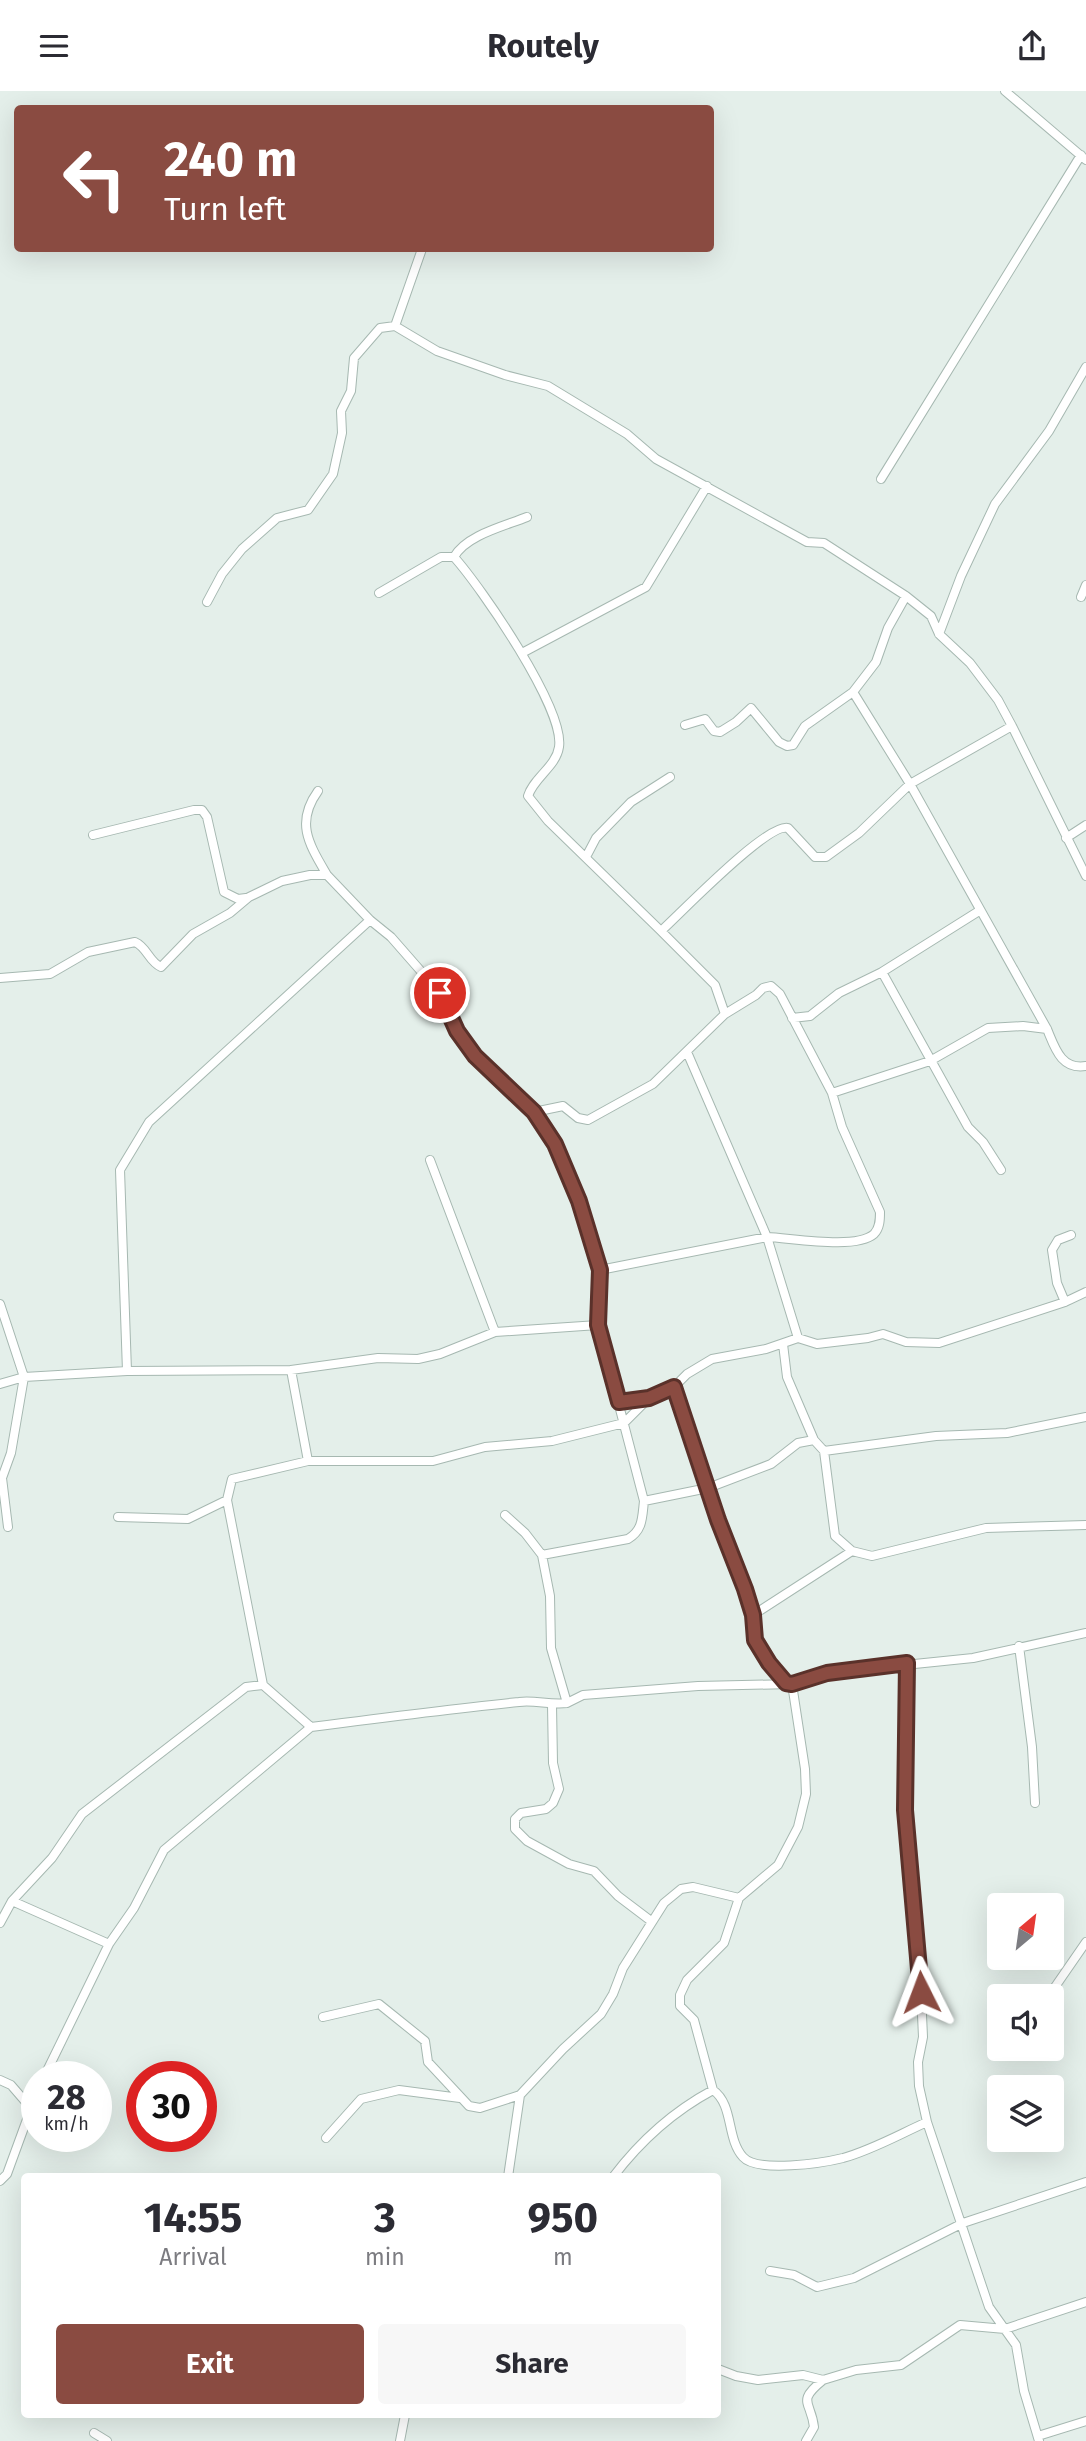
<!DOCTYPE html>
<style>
:root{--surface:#fff;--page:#f7f7f7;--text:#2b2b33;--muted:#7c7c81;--accent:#8a4b41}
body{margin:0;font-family:"Fira Sans",sans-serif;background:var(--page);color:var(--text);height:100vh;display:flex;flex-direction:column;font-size:26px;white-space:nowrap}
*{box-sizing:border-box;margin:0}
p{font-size:23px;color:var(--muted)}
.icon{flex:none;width:38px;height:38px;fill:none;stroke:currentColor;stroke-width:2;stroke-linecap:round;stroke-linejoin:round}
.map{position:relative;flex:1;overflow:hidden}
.details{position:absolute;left:21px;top:2082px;width:700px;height:245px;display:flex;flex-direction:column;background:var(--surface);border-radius:7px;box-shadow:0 7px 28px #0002}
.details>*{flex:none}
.top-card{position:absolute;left:14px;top:14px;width:700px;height:147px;border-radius:7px;box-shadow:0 7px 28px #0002;background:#8a4b41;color:#fff;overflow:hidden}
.needle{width:46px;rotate:29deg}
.buttons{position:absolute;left:987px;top:1802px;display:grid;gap:14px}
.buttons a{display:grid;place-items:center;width:77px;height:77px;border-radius:7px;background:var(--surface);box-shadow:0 7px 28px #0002;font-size:35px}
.speed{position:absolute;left:21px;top:1970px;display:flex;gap:14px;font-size:35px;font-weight:700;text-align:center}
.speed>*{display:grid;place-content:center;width:91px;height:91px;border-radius:50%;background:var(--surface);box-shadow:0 7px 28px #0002;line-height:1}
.speed small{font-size:18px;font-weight:400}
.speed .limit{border:10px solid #d22;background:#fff;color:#111}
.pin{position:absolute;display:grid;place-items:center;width:60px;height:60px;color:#fff;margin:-30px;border:4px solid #fff;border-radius:50%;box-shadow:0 2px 7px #0007}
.me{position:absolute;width:77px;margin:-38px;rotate:357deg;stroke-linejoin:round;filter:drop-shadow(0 0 5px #0008)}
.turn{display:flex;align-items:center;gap:24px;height:147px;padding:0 35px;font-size:32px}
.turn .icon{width:91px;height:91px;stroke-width:2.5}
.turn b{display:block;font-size:49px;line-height:60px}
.eta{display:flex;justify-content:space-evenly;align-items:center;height:119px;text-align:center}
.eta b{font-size:42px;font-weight:700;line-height:49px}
.primary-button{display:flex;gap:14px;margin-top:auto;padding:14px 35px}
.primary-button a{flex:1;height:80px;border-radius:7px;background:var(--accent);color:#fff;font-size:28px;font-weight:700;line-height:80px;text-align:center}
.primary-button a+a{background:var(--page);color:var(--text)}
header{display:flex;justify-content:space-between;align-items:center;height:91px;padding:0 35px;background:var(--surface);font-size:32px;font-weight:700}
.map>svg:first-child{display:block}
</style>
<header><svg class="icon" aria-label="menu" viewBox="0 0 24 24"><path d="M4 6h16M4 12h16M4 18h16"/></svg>Routely<svg class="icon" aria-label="share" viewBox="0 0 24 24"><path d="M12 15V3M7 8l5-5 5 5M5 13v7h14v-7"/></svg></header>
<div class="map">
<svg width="1086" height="2350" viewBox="0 0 1086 2350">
<rect width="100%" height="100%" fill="#e4efea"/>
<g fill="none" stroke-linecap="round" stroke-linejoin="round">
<defs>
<path id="minor" d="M1005 0 1086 69
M395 235 422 158
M881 388 1081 64
M454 466C466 444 505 435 527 426
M379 502 441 466H454C481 496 565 618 559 656 556 676 534 686 528 705L548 730 661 840
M1081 506 1086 494
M207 511 222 483 242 458 277 427 308 419 333 383 342 342 341 320 351 300 354 267 380 237 395 235 437 260 505 284 548 295 627 343 656 368 807 451 824 452 906 505
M939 543 961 485 995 413 1049 340 1086 276
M522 562 646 496 707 395
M685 634 705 628 714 640 720 641 736 631 751 617 779 651 787 655 793 654 805 635 853 601
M1012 635 998 609 970 572 939 543 931 525 906 505 888 537 876 571 853 601 910 693 1047 938C1055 957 1061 979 1086 975
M318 700C295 732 309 753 327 784
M93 744 194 719H202L207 726 224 801 238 808 246 807
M1066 747 1086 734
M586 766 596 747 631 711 670 686
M882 881 979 820
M0 887 50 883 88 861 135 851C147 856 149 871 161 876L193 843 230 822 249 806 282 790 310 784H327L370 829 391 846 440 902 457 940 475 965 534 1021 555 1053 579 1110 600 1179 598 1234
M725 923 715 894 661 840C680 823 768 731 788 737L815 766H826L859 742 910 693 1012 635 1086 785
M792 927 810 925 839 902 882 881 968 1036 983 1051 1001 1079
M687 961 767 1146C792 1147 856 1159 874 1143 880 1137 880 1128 880 1121L842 1036 832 1002 930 970 988 937 1023 935 1047 938
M534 1021 563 1015 578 1027 588 1029 653 993 725 923 756 904 763 897 771 895 780 903 832 1002
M600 1179 767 1146 798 1247
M1065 1211 1057 1192 1052 1159 1058 1149 1071 1144
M0 1213 24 1286 127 1280 291 1279 378 1267 418 1268 440 1263 495 1241 430 1069
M495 1241 598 1234 644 1410C642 1427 643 1439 628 1448L542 1464
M783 1253 787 1286 814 1349
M291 1279 308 1370
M127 1280 120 1079 149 1031 370 829
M0 1293 24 1286 11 1362 2 1387 8 1436
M674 1296 687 1283 712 1268 766 1258 798 1247 817 1253 868 1247 883 1243 906 1251 939 1252 1065 1211 1086 1201
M619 1311 649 1307
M824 1360 835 1445 852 1460 872 1465 986 1437 1086 1434
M227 1409 232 1388 308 1370H433L485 1356 552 1350 624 1332 649 1307 674 1296 718 1429 745 1498 753 1524 755 1549 769 1572 786 1592
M644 1410 708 1397 771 1373 798 1352 814 1349 824 1360 936 1345 1007 1342 1086 1326
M118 1426 188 1428 227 1409 263 1594
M753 1524 852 1460
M1019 1555 1032 1656 1035 1712
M907 1572 905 1719 920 1879 923 1946 918 1971 919 1995 927 2031 989 2216 1016 2254 1024 2300 1039 2350
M567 1612 583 1604 698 1595 792 1593 827 1582 973 1567 1086 1542
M552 1614 553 1672 559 1698 553 1712 546 1718 521 1722 515 1728V1738L527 1750 569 1773 594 1780 618 1805 651 1830
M12 1810 109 1853 134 1817 164 1759 311 1636
M0 1832 12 1810 52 1767 82 1723 246 1596 263 1594 311 1636C380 1627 449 1618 519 1611 535 1609 550 1614 567 1612L551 1557 550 1505 542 1464 525 1442 505 1424
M1048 1906 1086 1851
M323 1926 379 1913 425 1950 428 1971 469 2015 480 2017 520 2004
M44 1986 109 1853
M0 1989 11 1994 30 2016
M713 1999C734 2014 726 2047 743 2066 757 2082 823 2072 843 2067 872 2059 900 2043 927 2031
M326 2047 361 2008 399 1999 460 2007
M508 2086 520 2004 563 1958 601 1923 613 1903 623 1877 664 1812 681 1798 693 1796 739 1807
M613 2086C641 2049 672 2021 713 1999L694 1929 680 1915V1904L687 1889 724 1852 739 1807 778 1774 798 1736 806 1703 805 1678 792 1593
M0 2090 7 2083 37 2001
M770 2180 794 2184 817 2196 854 2187 963 2132 1086 2091
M718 2278 736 2285 758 2289 803 2284 823 2289 856 2279 901 2274 960 2234 1005 2238 1086 2211
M94 2342 107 2350
M1038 2345 1086 2330
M400 2350 405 2324
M806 2350 814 2336C811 2310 796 2311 823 2289"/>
</defs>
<!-- minor casing -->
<use href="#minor" stroke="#a6b8b1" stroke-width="10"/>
<!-- minor -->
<use href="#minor" stroke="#fff" stroke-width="8"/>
</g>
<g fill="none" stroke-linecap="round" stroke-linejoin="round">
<defs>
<path id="route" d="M440 902 457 940 475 965 534 1021 555 1053 579 1110 600 1179 598 1234 619 1311 649 1307 674 1296 718 1429 745 1498 753 1524 755 1549 769 1572 786 1592 792 1593 827 1582 907 1572 905 1719 921 1901"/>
</defs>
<!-- route casing -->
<use href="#route" stroke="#5a312a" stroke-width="18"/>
<!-- route -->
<use href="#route" stroke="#8a4b41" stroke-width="12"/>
</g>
</svg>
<div class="buttons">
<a><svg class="needle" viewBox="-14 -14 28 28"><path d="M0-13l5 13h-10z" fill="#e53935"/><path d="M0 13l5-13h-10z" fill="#7c7c81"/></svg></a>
<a><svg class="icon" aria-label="sound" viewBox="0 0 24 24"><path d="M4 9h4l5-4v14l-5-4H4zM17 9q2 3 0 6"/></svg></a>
<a><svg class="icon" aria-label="layers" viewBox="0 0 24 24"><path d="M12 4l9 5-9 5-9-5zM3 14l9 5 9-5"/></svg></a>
</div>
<div class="speed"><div>28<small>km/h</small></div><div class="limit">30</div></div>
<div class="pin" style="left:440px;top:902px;background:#d93025"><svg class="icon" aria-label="arrive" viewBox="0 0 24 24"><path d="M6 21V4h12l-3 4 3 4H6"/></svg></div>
<svg class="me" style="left:921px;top:1901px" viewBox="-20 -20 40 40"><path d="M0-17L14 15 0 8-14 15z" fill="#8a4b41" stroke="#fff" stroke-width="4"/></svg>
<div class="top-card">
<div class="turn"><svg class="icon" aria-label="left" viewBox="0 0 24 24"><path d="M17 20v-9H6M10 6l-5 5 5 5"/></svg><div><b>240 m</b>Turn left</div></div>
</div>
<section class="details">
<div class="eta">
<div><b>14:55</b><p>Arrival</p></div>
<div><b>3</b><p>min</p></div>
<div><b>950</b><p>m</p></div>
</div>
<div class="primary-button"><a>Exit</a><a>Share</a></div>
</section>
</div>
